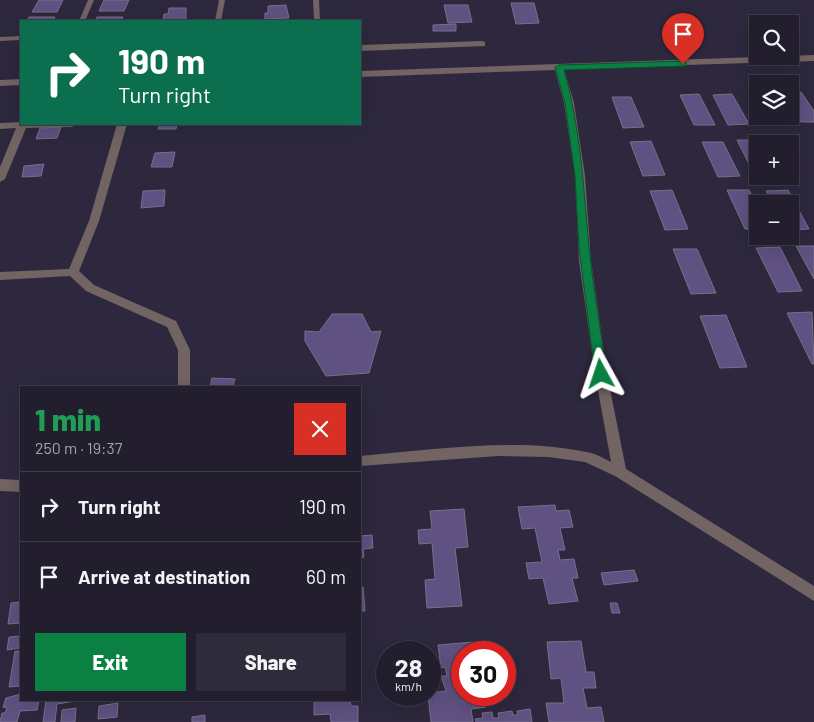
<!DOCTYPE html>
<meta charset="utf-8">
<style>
:root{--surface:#221e2e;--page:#2e2b3a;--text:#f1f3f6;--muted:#a2a2aa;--line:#3f3c4a;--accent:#0b8043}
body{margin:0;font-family:Barlow,sans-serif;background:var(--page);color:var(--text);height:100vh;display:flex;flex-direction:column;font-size:19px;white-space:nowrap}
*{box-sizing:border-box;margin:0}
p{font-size:16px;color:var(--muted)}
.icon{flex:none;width:28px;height:28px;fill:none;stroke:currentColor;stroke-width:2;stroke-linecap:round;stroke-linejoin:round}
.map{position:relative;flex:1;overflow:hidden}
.drawer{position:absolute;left:20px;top:386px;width:341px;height:315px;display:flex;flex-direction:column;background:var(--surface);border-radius:0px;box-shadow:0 5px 20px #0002,0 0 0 1px var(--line)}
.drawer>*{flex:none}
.top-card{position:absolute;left:20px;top:20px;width:341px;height:105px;border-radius:0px;box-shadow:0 5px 20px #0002,0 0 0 1px var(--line);background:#0b6e4f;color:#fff;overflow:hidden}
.fabs{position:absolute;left:749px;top:15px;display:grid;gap:10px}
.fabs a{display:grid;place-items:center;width:50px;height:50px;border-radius:0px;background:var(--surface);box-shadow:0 5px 20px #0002,0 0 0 1px var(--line);font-size:25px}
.speed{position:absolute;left:376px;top:641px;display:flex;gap:10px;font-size:25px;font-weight:700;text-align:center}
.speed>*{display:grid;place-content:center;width:65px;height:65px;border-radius:50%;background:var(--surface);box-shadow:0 5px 20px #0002,0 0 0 1px var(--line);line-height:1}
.speed small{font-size:12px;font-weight:400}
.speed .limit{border:8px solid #d22;background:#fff;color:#111}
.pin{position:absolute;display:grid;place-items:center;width:42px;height:42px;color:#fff;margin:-51px -21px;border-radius:50% 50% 50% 0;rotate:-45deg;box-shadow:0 0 5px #0007}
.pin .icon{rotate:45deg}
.me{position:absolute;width:55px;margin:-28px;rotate:355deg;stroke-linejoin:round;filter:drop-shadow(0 0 4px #0008)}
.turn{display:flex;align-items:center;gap:18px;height:105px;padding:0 15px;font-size:22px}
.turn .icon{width:65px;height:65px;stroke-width:2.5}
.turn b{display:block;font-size:35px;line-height:42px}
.round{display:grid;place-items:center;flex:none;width:52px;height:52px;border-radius:0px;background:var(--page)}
.summary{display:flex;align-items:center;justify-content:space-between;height:85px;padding:0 15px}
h1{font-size:30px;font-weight:800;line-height:38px;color:#1e9e55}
.cta{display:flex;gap:10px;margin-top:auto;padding:10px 15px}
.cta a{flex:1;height:58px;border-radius:0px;background:var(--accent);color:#fff;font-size:20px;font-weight:800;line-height:58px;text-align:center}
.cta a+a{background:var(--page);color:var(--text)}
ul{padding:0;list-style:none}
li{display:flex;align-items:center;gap:15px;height:70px;padding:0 15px;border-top:1px solid var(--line)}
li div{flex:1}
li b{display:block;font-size:19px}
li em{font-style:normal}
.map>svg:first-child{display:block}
</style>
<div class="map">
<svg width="814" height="722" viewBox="0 0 814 722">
<rect width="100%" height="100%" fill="#2d283d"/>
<!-- building -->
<path fill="#5f5181" stroke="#76708a" d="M39 0H63L57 12H32Z
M104 0H129L124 11H99Z
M511 3H534L539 23 516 24Z
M286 5 289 18 265 19V13H268V6Z
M444 5H468L472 22 448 23Z
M169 8H186V20L163 21 164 14H168Z
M29 17H55L53 21H27Z
M97 17H123L121 21H95Z
M456 24V31H433V25Z
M790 92H801L814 111V122H801L790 105Z
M699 94 715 125H694L680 95Z
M732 94 749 124 728 125 713 95Z
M612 97H631L644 127 623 128Z
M160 124H177L176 129H158Z
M61 127 57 138 36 139 40 128Z
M737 140H757L760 144H758V174H754Z
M651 141 665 175 643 176 630 142Z
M702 142H723L740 176 718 177Z
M175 152 172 167H151L155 153Z
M44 164 41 176 22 177 24 166Z
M165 190 164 206 141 208 143 191Z
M672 190 688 229 665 230 650 191Z
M727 190H749L758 207V229H745Z
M788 190 809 229 790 230V204H773L766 191Z
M796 246H814V279Z
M780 247 802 291 778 292 756 248Z
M673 249H697L716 293 691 294Z
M812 312 814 364H812L787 313Z
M332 314H362L371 332 381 331 369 373 326 376 305 341V331L319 332Z
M726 315 747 367 720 368 700 316Z
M212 378 235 379 232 388H210Z
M555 505 556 511 569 510 573 527 560 528 565 550H558L560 560 574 559 578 578H572L578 601 549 604 543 578 529 579 526 563 542 562 535 528 522 529 518 507Z
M464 509 468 547 455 548 462 606 427 608 425 580 435 579 432 543 419 544 418 530 432 529 430 511Z
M360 533V536L372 535 373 548 363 549 364 557 360 558Z
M634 570 638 581 604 585 601 573Z
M363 587 365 611H360V588Z
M21 602V623L8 624 11 603Z
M610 603H617L620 613H612Z
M20 636 19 648 7 650 9 637Z
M581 641 586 672H594L596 688H583L587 708 601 707 604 722H549L546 703H564L561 678 551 679 547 642Z
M473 642 474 652H462V695L484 696 486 707 471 709 473 722H431L428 695 430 693 446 691 441 676H447L445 667 441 668 438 645Z
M15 651H21V686L9 687Z
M21 694V700H39L37 710 20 711 17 722H0L2 713H5L7 708 3 707 6 698Z
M46 700H81L57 704 55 722H43Z
M314 700H350L351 706H358V722H331L330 714 314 715Z
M118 703 117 717 98 719 99 706Z
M76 708 75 722H61L62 710Z
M530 709 532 722H476L475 719 483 718 482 713 492 712 493 718H499L498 713 512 711 513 715H518L517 711Z
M205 715V722H192V717Z"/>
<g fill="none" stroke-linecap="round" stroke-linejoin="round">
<!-- lane -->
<path fill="#716463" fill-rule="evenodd" d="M88 0H94L85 21H79Z
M219 0H225L221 21H215Z
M313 0H319L320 21H314Z
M21 36V40L0 41V37Z"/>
<!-- street -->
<path fill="#716463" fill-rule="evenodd" d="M482 41 485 42V46L360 51V45Z
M814 55V61L564 69 574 103 585 176 591 261 607 374 626 469 814 586V601L615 476 585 462 548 457 498 456 360 466V456C432 450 515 437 586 452 595 453 603 458 611 462L595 374 579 261 575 176 564 103 555 70 360 77V71Z
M21 79V85L0 86V80Z
M21 122 77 124 72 127 26 128 5 179 0 182V167L16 128 0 129V123Z
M117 124H127L99 221 79 271 94 285 176 321 190 350V388H178V350L167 327 86 291 70 276 0 280V272L69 269 89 221Z
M0 479 21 480V492L0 491Z"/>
</g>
<!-- route -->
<path fill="#0b8043" stroke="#07532c" d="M683 61 686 62V66L564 70C581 131 583 184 589 246 593 289 601 332 607 374L601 379 595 374 579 247 575 176 565 103 555 67 559 65Z"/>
</svg>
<div class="fabs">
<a><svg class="icon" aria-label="search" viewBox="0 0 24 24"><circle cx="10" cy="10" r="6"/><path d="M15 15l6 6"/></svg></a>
<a><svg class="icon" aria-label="layers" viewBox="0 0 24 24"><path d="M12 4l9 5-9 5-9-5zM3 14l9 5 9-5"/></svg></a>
<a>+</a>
<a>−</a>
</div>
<div class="speed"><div>28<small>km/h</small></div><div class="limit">30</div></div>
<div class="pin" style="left:683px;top:64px;background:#d93025"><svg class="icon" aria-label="arrive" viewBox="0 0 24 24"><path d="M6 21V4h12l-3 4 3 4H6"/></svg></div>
<svg class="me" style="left:601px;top:374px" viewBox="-20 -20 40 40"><path d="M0-17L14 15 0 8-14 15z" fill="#0b8043" stroke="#fff" stroke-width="4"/></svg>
<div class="top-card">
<div class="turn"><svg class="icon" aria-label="right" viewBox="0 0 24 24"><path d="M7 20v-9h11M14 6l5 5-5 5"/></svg><div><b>190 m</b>Turn right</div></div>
</div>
<section class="drawer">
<div class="summary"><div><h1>1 min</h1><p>250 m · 19:37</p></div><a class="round" style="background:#d93025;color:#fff"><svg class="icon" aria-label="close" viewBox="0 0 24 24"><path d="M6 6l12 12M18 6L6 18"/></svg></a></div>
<ul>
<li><svg class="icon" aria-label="right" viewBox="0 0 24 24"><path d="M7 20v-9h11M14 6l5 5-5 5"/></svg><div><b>Turn right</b></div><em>190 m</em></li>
<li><svg class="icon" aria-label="arrive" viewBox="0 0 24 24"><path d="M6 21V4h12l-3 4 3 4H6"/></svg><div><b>Arrive at destination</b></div><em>60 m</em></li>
</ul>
<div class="cta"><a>Exit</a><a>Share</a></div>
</section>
</div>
